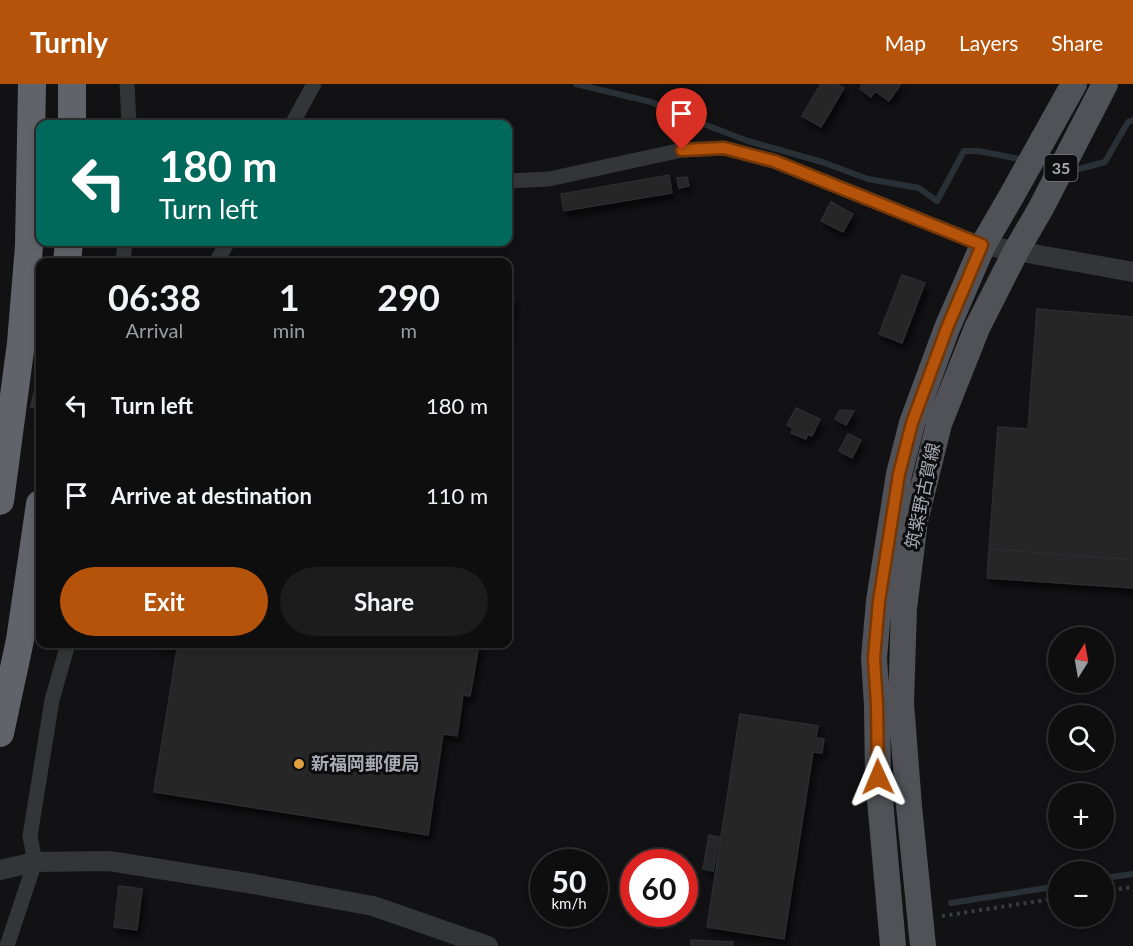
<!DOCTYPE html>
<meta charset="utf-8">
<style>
:root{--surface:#0e0e0f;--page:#1c1c1d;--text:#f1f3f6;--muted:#9b9c9e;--line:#2e2e2f;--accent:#b45309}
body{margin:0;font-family:Lato,"Noto Sans JP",sans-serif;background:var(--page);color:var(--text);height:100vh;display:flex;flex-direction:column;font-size:22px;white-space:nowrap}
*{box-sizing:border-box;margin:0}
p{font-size:20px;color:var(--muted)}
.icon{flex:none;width:33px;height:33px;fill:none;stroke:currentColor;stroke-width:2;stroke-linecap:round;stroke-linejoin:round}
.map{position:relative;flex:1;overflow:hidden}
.details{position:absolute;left:36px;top:174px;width:476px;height:390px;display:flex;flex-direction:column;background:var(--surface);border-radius:12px;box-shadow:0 3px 9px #0003,0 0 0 2px var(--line)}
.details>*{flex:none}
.banner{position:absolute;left:36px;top:36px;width:476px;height:126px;border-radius:12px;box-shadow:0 3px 9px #0003,0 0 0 2px var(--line);background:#00695c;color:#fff;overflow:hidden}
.needle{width:39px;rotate:11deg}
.buttons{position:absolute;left:1048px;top:543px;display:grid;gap:12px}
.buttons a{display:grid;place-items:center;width:66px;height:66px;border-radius:50%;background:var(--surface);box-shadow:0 3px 9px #0003,0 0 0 2px var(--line);font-size:30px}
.speed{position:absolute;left:530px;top:765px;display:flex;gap:12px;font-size:30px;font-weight:700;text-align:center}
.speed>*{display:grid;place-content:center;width:78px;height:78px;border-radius:50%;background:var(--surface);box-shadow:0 3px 9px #0003,0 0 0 2px var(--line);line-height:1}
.speed small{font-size:15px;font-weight:400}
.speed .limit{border:9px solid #d22;background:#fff;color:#111}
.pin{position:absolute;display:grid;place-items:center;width:51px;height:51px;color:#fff;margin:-62px -26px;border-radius:50% 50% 50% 0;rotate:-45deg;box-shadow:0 0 6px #0007}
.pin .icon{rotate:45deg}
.me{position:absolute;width:66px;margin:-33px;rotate:359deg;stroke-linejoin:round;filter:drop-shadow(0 0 4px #0008)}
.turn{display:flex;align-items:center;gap:21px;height:126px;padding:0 24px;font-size:27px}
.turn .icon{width:78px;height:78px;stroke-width:2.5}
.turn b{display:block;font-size:42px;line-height:51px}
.eta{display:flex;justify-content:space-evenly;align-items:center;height:102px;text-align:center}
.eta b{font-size:36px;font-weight:700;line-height:42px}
.button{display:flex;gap:12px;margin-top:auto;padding:12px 24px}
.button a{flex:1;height:69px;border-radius:36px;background:var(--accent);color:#fff;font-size:24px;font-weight:700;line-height:69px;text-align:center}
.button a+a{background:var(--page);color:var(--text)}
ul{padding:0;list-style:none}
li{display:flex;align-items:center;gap:18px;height:90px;padding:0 24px}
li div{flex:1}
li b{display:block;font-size:22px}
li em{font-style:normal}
header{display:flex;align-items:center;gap:36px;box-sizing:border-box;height:84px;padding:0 30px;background:var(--accent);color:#fff}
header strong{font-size:28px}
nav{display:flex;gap:33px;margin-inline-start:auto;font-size:21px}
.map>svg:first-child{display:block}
</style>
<header>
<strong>Turnly</strong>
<nav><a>Map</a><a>Layers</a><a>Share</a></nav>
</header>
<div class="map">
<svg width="1133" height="862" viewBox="0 0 1133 862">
<defs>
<filter id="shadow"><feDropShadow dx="3.5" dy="6" stdDeviation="3" flood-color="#0009"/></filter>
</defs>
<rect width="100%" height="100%" fill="#121214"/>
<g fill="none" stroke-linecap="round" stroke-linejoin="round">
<!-- stream -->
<path stroke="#2a3136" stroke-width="6" d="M576 0 651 18 693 36 748 57 822 78 868 95 919 104 937 117 964 67H978L1025 76
M1068 83 1079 85 1105 78 1128 38 1133 36
M1104 794 1133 790
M951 819 1059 802"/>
</g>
<!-- building -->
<path fill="#252528" stroke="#2c2d2f" stroke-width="1.5" filter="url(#shadow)" d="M821 0H836L844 4 821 43 802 32Z
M862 0H901L889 17 875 7 871 13 860 5Z
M669 91 672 109 564 127 561 110Z
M687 93 689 102 679 104 677 94Z
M831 118 853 130 843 148 821 137Z
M902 191 925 199 902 259 879 250Z
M507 213 514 214 507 260Z
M1037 225 1133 233V476L989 465 998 343 1028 345Z
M796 324 820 335 812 352 808 350 806 355 791 349 793 344 787 341Z
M840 326 854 327 846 341 835 335Z
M848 350 861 356 852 374 839 367Z
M989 465 1133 476V504L987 494Z
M156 560H479L470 612 463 611 457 652 443 650 428 751 154 708 177 565 155 562Z
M740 630 818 642 816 654 824 655 822 669 813 668 784 855 707 843Z
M709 751 719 753 713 787 703 785Z
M119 802 142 805 137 846 114 843Z
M691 856 733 858V862H691Z"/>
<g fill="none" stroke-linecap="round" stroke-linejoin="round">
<!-- minor-tunnel -->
<path stroke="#2f3034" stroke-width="15" stroke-dasharray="15 8" stroke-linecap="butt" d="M9 311 40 318"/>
<!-- path -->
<path stroke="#3a3c3f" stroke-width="4" stroke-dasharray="3 4.5" stroke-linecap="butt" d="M1104 807 1133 803
M942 832 1059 814"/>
<!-- minor -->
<path stroke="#343538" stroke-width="15" d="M127 0 129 40
M292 40 314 0
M507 97 549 95 682 66 724 64 774 77 983 161
M123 178 125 158
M216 178 228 158
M7 862 35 778 30 752 52 616 68 560"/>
<!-- tertiary -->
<path stroke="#343538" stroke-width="20" d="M983 161 1133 188
M0 786 35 778 109 777 254 800 373 822 488 862"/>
<!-- primary -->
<path stroke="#505257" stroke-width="26" d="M893 862 878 693 877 621 874 574 879 517 899 390 912 339 947 244 983 161 1012 111 1074 0
M923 862 909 722 901 619 904 524 915 437 939 340 977 244 1016 167 1041 124 1105 0"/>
<!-- motorway -->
<path stroke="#606369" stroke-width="28" d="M72 40V0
M67 178 69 158
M0 417 21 259 29 162 32 0
M0 649 20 556 40 420"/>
</g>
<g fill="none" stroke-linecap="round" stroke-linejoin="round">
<defs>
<path id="route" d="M682 66 724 64 774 77 982 161 947 244 912 339 899 390 879 517 874 574 877 621 878 693"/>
</defs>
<!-- route casing -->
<use href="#route" stroke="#753606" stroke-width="15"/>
<!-- route -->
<use href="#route" stroke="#b45309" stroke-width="10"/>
</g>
<!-- markers -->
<circle fill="#dda140" stroke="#0d0d0f" stroke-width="2" cx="299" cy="680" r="6"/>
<g text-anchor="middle" stroke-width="6" stroke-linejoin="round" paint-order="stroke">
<!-- shield labels -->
<rect fill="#0d0d0f" stroke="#777b82" stroke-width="1.5" x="1044.5" y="71" width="33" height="26" rx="4.5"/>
<g font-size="16" font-weight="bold" fill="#a5aab3">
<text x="1061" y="90">35</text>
</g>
<!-- street labels -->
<g font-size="18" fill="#a5aab3" stroke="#0d0d0f">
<text transform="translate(923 412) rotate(-78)" y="6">筑紫野古賀線</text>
</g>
<!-- poi labels -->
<g font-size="18" font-weight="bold" fill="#a5aab3" stroke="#0d0d0f" text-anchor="start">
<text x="311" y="686">新福岡郵便局</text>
</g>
</g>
</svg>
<div class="buttons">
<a><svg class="needle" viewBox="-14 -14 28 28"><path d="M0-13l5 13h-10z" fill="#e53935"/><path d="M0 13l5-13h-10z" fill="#9b9c9e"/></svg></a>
<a><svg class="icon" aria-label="search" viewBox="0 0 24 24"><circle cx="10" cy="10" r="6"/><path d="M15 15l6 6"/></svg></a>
<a>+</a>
<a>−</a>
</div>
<div class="speed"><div>50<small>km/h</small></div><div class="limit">60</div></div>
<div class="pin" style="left:682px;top:66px;background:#d93025"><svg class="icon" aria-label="arrive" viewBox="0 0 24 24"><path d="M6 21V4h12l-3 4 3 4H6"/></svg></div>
<svg class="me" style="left:878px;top:693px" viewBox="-20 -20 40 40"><path d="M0-17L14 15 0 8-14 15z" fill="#b45309" stroke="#fff" stroke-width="4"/></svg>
<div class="banner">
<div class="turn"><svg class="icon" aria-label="left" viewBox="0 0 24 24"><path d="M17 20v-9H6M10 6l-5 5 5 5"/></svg><div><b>180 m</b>Turn left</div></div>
</div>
<section class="details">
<div class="eta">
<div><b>06:38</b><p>Arrival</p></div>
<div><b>1</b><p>min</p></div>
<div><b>290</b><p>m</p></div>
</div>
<ul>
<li><svg class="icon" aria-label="left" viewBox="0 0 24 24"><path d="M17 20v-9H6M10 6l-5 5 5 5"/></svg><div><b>Turn left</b></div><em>180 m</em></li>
<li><svg class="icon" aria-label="arrive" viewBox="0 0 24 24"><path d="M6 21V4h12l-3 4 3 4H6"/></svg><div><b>Arrive at destination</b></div><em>110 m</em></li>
</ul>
<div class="button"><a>Exit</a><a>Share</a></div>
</section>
</div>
